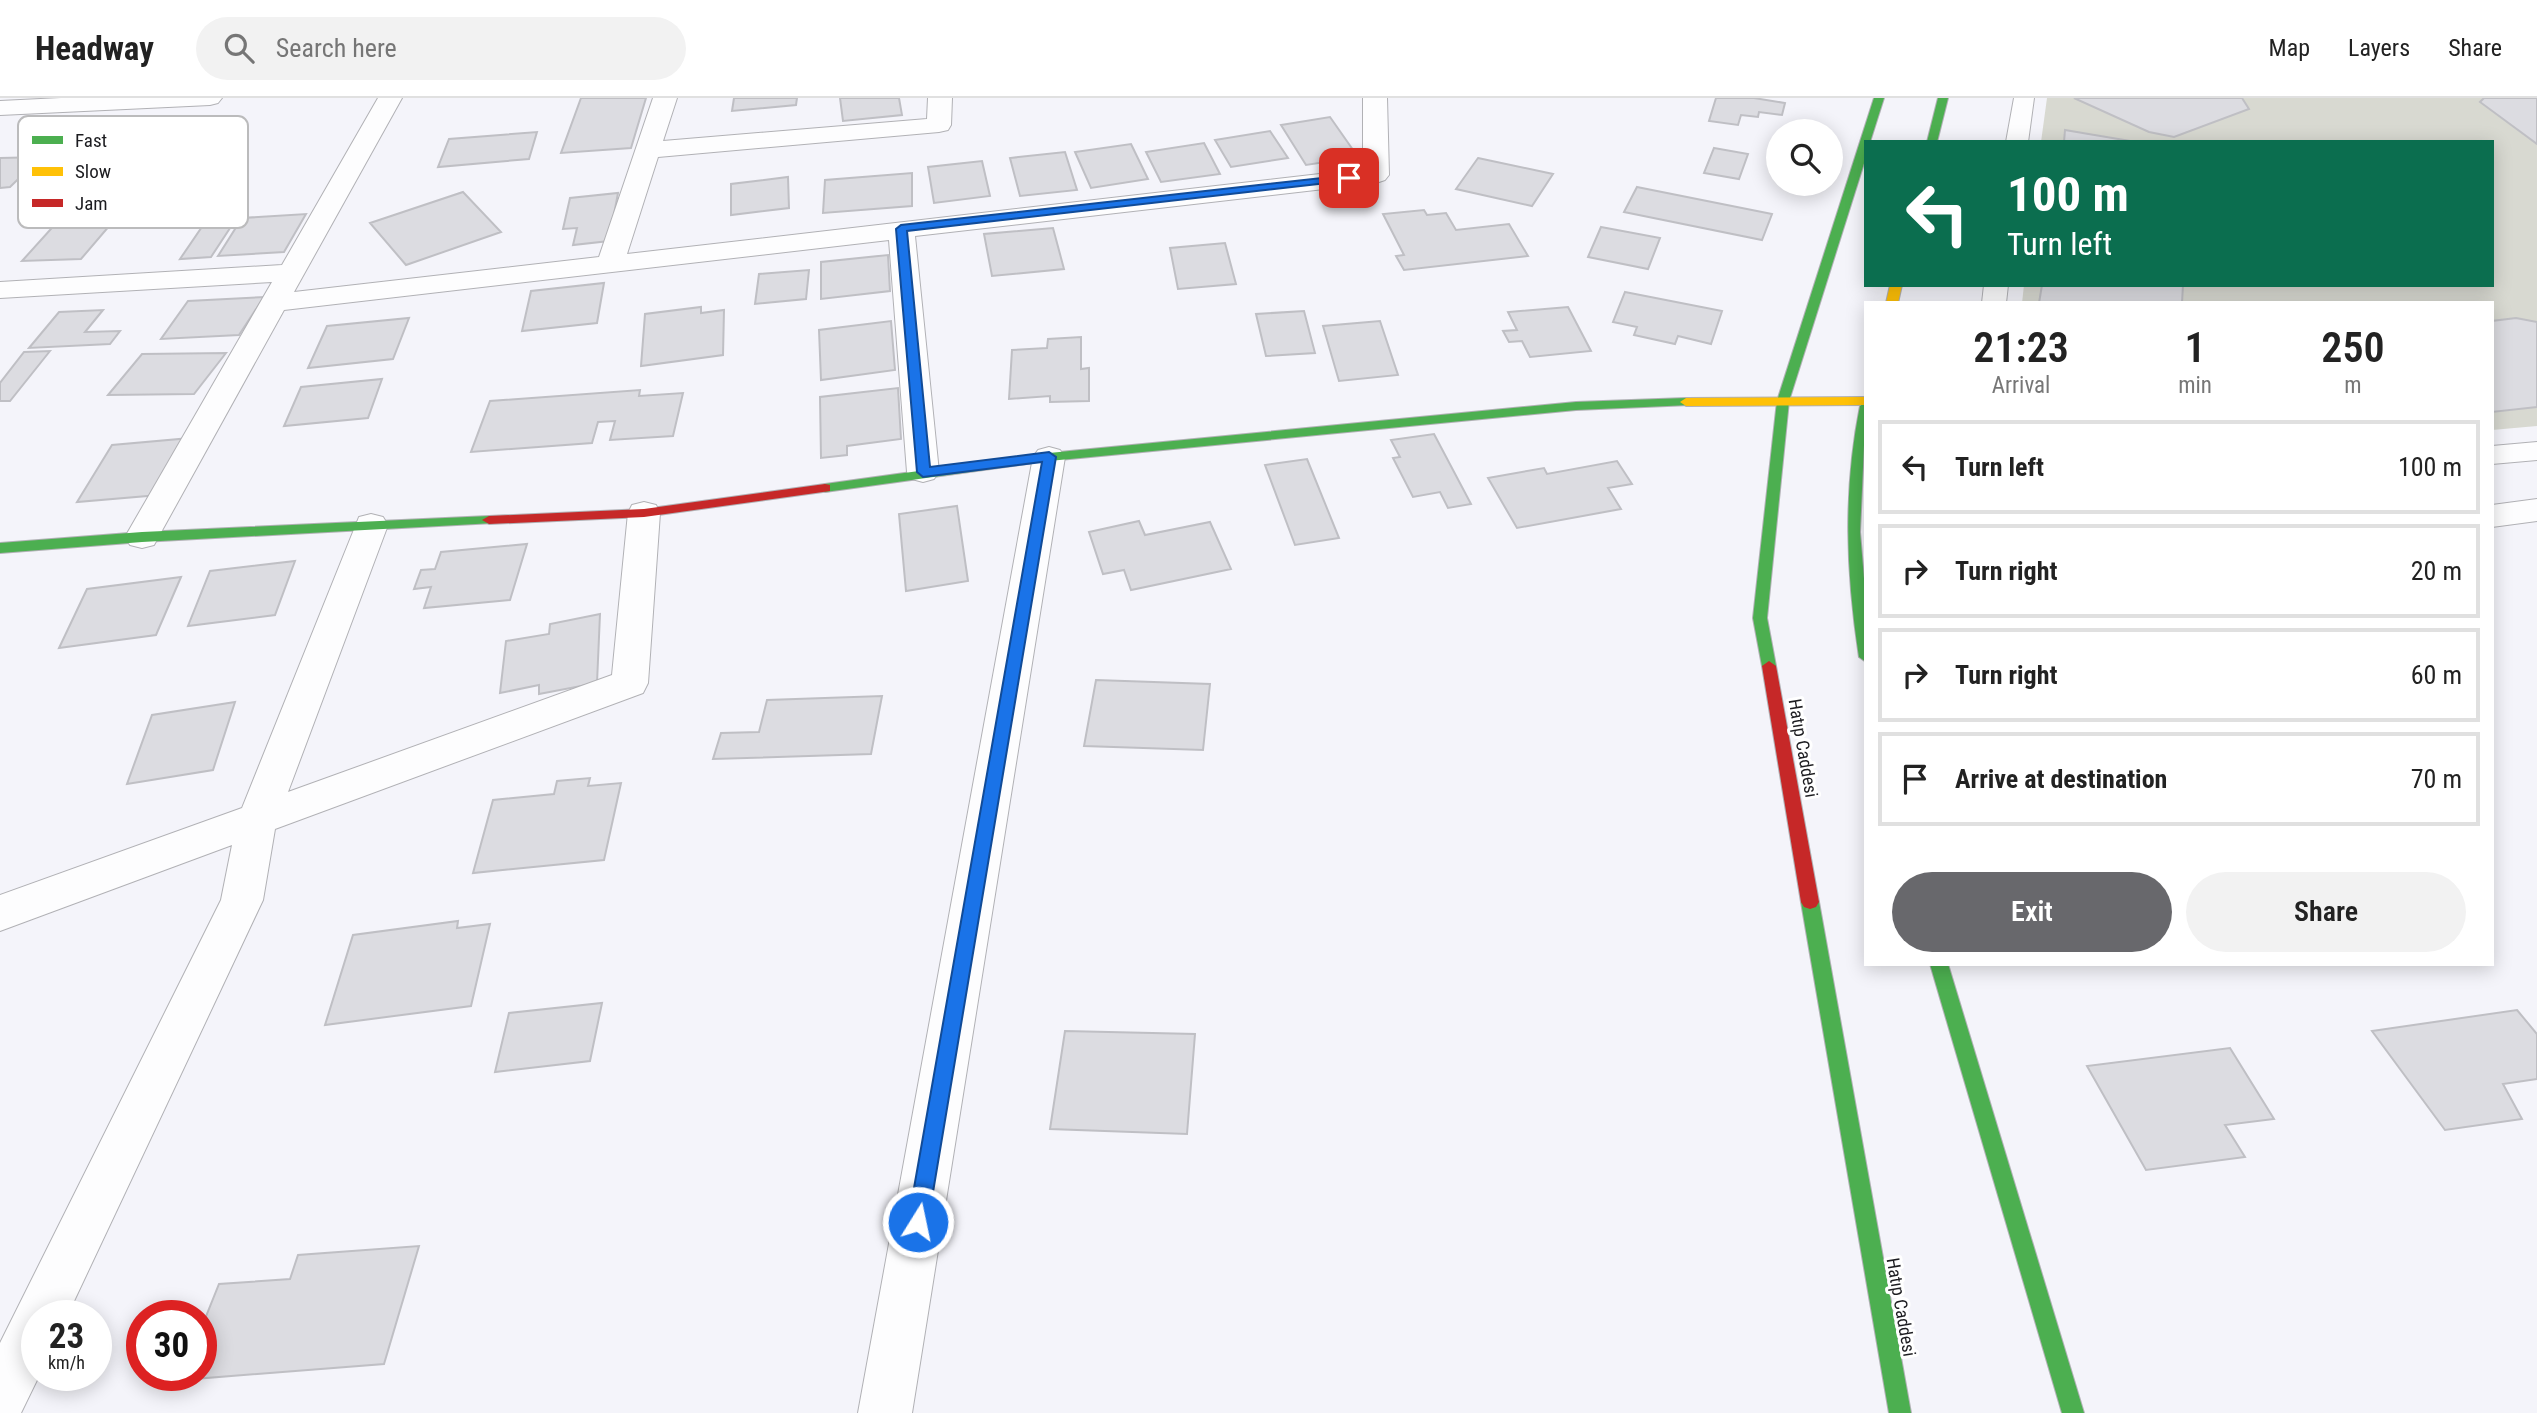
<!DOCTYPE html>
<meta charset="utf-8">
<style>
:root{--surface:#fff;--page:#f2f2f2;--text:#222;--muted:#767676;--line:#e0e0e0;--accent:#68686c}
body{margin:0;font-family:"Roboto Condensed",sans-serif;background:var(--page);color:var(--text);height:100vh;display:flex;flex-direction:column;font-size:26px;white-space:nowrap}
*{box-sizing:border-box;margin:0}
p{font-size:23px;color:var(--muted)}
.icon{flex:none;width:38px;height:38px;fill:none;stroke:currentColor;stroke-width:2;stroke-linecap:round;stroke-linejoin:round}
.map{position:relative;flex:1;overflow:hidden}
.side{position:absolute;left:1864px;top:203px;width:630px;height:665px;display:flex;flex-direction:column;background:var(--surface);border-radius:0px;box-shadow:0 4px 18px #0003}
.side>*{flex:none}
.hud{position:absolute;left:1864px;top:42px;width:630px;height:147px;border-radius:0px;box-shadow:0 4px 18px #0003;background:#0b6e4f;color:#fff;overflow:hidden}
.buttons{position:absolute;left:1766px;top:21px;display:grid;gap:14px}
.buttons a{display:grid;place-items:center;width:77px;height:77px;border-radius:50%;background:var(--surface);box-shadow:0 4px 18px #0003;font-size:35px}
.speed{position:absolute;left:21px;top:1202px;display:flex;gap:14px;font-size:35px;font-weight:700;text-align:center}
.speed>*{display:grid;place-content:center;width:91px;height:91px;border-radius:50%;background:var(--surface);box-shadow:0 4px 18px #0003;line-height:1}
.speed small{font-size:18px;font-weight:400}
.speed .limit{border:10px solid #d22;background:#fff;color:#111}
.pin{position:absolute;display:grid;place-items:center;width:60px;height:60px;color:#fff;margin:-30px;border-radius:14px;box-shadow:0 4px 10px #0006}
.me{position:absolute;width:77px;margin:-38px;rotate:10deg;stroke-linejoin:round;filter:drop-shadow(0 0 5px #0008)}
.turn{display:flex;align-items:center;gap:24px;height:147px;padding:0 28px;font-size:32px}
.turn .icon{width:91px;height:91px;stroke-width:2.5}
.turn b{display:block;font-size:49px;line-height:60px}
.eta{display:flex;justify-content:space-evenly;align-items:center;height:119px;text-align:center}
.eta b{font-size:42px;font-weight:600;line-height:49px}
.button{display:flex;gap:14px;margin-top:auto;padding:14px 28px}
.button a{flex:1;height:80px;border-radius:42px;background:var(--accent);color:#fff;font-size:28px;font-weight:600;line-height:80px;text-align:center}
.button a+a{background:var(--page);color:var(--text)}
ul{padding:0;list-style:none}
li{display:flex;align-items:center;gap:21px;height:94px;margin:0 14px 10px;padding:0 14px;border:4px solid var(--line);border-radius:0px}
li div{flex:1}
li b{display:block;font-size:26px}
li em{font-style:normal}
header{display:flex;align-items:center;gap:42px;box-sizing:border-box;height:98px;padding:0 35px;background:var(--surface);border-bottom:2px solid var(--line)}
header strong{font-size:33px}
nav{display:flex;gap:38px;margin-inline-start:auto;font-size:24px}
.search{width:490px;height:63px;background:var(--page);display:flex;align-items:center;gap:18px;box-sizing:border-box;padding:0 24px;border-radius:38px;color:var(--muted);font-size:26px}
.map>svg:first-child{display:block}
</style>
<header>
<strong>Headway</strong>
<div class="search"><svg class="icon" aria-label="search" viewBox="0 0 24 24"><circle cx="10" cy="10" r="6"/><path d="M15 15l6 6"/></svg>Search here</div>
<nav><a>Map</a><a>Layers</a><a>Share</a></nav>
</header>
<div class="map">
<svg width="2537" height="1315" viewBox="0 0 2537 1315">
<rect width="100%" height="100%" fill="#f4f4fa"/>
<!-- green -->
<path fill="#d8d9d1" d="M2047 0H2537V328L2492 332V205H2022L2024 187H2492V44H2041Z"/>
<!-- building -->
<path fill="#dcdce1" stroke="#bfbfc4" stroke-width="2" d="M581 0H646L631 50 561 55Z
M734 0H797L796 7 732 13Z
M840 0H899L902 17 843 23Z
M1716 0H1754L1785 5 1782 17 1759 14 1758 19 1741 17 1738 27 1709 23Z
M2074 0H2242L2249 11 2174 39 2149 34Z
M2484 0H2537V46L2480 4Z
M1330 19 1358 59 1306 67 1281 27Z
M2065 32 2136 44H2064Z
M1270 33 1288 60 1231 69 1215 42Z
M537 34 529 61 438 69 449 41Z
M1204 45 1220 76 1161 84 1146 54Z
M1131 46 1148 81 1091 90 1075 54Z
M1714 50 1748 56 1739 81 1704 75Z
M1065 54 1077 92 1020 98 1010 60Z
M41 59 10 89 0 90V60Z
M1478 60 1553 76 1532 108 1456 91Z
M982 63 990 98 934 105 928 69Z
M912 75V108L823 115 825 82Z
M788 79 789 110 731 117V86Z
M1637 89 1772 116 1762 142 1624 114Z
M463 94 501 134 406 167 370 125Z
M618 95 609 143 573 147 577 130 563 131 570 100Z
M1424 112 1427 117 1446 115 1456 132 1509 126 1528 158 1404 172 1396 158 1404 157 1383 116Z
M306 116 284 154 218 158 242 120Z
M116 120 81 161 22 163 59 122Z
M236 121 211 159 180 161 206 123Z
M1601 129 1660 140 1648 171 1588 159Z
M1053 130 1064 171 992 178 984 136Z
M1225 145 1236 186 1178 191 1170 150Z
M888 157 890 193 821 201V164Z
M809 172 806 201 755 206 759 176Z
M604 185 597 225 522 233 531 193Z
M2042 187H2183L2182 205H2039Z
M1625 194 1722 213 1711 246 1678 238 1675 246 1634 237 1637 229 1613 224Z
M264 199 239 237 161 241 188 203Z
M701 209V215L724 212 723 257 641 268 645 216Z
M1568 209 1591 253 1530 259 1522 243 1509 244 1503 233 1517 232 1508 214Z
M103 212 85 234 120 233 110 246 29 250 59 214Z
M1304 213 1315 255 1266 258 1256 216Z
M409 220 393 261 308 270 327 228Z
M2516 220 2537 224V309L2492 314V223Z
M891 223 895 272 821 282 819 232Z
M1380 223 1398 277 1339 283 1323 228Z
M1081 239V271L1089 270V303L1050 304V298L1009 301 1012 252 1047 250 1048 241Z
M50 253 10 303H0V285L24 254Z
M226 255 194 296 108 297 142 256Z
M382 281 368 320 284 328 301 289Z
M898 290 901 341 847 348V357L821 360 820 299Z
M640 292 639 298 683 295 673 338 610 342 615 323 598 324 592 345 471 354 490 303Z
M1434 336 1471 406 1448 410 1440 394 1413 399 1393 360 1400 359 1391 342Z
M191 340 159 397 77 404 112 347Z
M1307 361 1339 440 1295 447 1265 367Z
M1617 363 1632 386 1608 390 1621 411 1517 430 1488 380 1544 370 1547 376Z
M957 408 968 483 906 493 899 416Z
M1139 423 1145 437 1210 424 1231 471 1131 492 1124 472 1103 476 1089 434Z
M527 446 510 502 424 510 431 489 414 491 421 472 435 471 441 454Z
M295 463 275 517 188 528 210 473Z
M181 479 156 537 59 550 87 491Z
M600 516 597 585 539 596V587L500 595 506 543 549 536 550 526Z
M1096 582 1210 586 1203 652 1084 648Z
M882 598 871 656 713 661 721 635 759 634 767 602Z
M235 604 213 672 127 686 152 617Z
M590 680 588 688 621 685 604 762 473 775 493 702 554 696 557 683Z
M458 823 457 830 490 826 471 908 325 927 353 837Z
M602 905 590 963 495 974 509 915Z
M2517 912 2537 936V981L2503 986 2522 1021 2445 1032 2372 933Z
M1065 933 1195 936 1187 1036 1050 1031Z
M2230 950 2274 1021 2225 1027 2245 1059 2146 1072 2087 968Z
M419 1148 384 1266 181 1282 183 1278H201V1231L219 1186 290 1181 298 1157Z"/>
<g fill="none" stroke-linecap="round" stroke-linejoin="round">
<defs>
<path id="lane" d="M2014 0H2034L2028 44H2006Z
M1984 187H2008L2006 205H1982Z
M2537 344V362L2492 366V348Z"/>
<path id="street" d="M61 0H222L218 5 210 7 0 17V3Z
M378 0H402L294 194 599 159 653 0H677L663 43 927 21 928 0H952L951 27 948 32 939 34 658 59 627 156 1363 71V0H1387L1389 77 1385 82 1376 85 915 138 939 374 934 381 923 384 912 381 907 374 889 142 284 212 154 447 142 450 130 447 125 439 272 184 0 200V184L282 167Z
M1049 349 1060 352 1065 359 912 1315H858L1033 359 1038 352Z
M2537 401V423L2492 429V407Z
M644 404 656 407 660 415 648 585 643 595 275 731 263 802 67 1218H37L39 1278 21 1315H0V1245L221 802 232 747 0 833V797L242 710 359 419 371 416 383 419 388 427 288 694 612 577 628 415 632 407Z"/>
<path id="fast" d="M1874 0H1884L1870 44H1866V59L1789 303 1767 520 1776 568 1769 573 1762 568 1753 520 1777 303Z
M1938 0H1948L1937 44H1927Z
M1686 300 1690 301V307L1576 312 1049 363 825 394 818 390 825 386 1049 355 1576 304Z
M1866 304 1860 434 1866 504V564L1859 559C1846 474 1843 393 1860 308Z
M489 418 494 419 496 422 494 425 142 444 0 455V445L142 434Z
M1810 797 1816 799 1819 804 1911 1315H1889L1801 804 1804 799Z
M1930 866H1948L2084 1315H2062Z"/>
<path id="slow" d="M1890 187H1902L1898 205H1886Z
M1866 299V307L1686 308 1680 304 1686 300Z"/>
<path id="jam" d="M825 386 830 387V393L644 419 489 426 482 422 489 418 644 411Z
M1769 563 1776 568 1819 804 1816 809 1810 811 1804 809 1801 804 1762 568Z"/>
</defs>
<!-- lane casing -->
<use href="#lane" stroke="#b1b1b5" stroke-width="2"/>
<!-- street casing -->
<use href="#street" stroke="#b1b1b5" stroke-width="2"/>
<!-- fast casing -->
<use href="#fast" stroke="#b1b1b5" stroke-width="2"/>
<!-- slow casing -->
<use href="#slow" stroke="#b1b1b5" stroke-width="2"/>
<!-- jam casing -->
<use href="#jam" stroke="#b1b1b5" stroke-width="2"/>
<!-- lane -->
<use href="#lane" fill="#fdfdfe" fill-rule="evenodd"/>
<!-- street -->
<use href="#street" fill="#fdfdfe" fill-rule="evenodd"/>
<!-- fast -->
<use href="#fast" fill="#4caf50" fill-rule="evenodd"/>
<!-- slow -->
<use href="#slow" fill="#ffc107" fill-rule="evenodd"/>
<!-- jam -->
<use href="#jam" fill="#c62828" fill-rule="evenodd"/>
</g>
<!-- route -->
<path fill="#1a73e8" stroke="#114b97" stroke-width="2" d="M1349 77 1354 80 1353 82 907 133 930 369 1049 354 1056 359 928 1124 925 1131 918 1134 911 1131 908 1124 1042 364 923 379 917 374 896 131 901 127Z"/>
<g text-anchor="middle" stroke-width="6" stroke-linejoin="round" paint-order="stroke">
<!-- street labels -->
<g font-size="18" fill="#1c1c20" stroke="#fff">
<text transform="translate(1803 650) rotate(80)" y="6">Hatıp Caddesi</text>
<text transform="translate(1901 1209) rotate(80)" y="6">Hatıp Caddesi</text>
</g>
</g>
<!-- legend -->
<rect x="18" y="18" width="230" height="112" rx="10" fill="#fff" stroke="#bbbbbc" stroke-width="2"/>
<rect x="32" y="38" width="31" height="8" fill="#4caf50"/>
<rect x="32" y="69" width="31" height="9" fill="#ffc107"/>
<rect x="32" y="101" width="31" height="8" fill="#c62828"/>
<g font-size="19" fill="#1c1c20">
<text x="75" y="49">Fast</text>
<text x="75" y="80">Slow</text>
<text x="75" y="112">Jam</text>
</g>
</svg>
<div class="buttons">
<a><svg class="icon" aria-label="search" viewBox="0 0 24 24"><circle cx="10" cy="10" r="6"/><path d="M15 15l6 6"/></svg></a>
</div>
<div class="speed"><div>23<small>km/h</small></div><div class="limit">30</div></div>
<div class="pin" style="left:1349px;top:80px;background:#d93025"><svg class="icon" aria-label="arrive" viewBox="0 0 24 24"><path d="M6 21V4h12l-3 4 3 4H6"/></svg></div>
<svg class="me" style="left:918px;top:1124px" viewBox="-20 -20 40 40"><circle r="17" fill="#1a73e8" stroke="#fff" stroke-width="3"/><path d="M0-11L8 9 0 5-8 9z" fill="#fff"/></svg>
<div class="hud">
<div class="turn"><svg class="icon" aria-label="left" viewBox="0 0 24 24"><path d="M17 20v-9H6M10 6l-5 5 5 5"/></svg><div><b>100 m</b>Turn left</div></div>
</div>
<section class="side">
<div class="eta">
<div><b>21:23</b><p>Arrival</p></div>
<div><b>1</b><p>min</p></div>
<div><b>250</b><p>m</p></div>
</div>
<ul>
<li><svg class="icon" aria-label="left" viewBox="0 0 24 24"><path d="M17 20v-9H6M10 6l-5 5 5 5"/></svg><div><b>Turn left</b></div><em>100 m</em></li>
<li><svg class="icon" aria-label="right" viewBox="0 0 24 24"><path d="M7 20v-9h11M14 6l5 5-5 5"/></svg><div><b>Turn right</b></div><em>20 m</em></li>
<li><svg class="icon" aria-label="right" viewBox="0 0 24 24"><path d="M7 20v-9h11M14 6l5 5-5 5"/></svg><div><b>Turn right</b></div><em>60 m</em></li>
<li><svg class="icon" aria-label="arrive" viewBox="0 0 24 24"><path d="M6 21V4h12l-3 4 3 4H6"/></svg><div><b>Arrive at destination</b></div><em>70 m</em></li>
</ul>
<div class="button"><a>Exit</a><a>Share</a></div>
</section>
</div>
